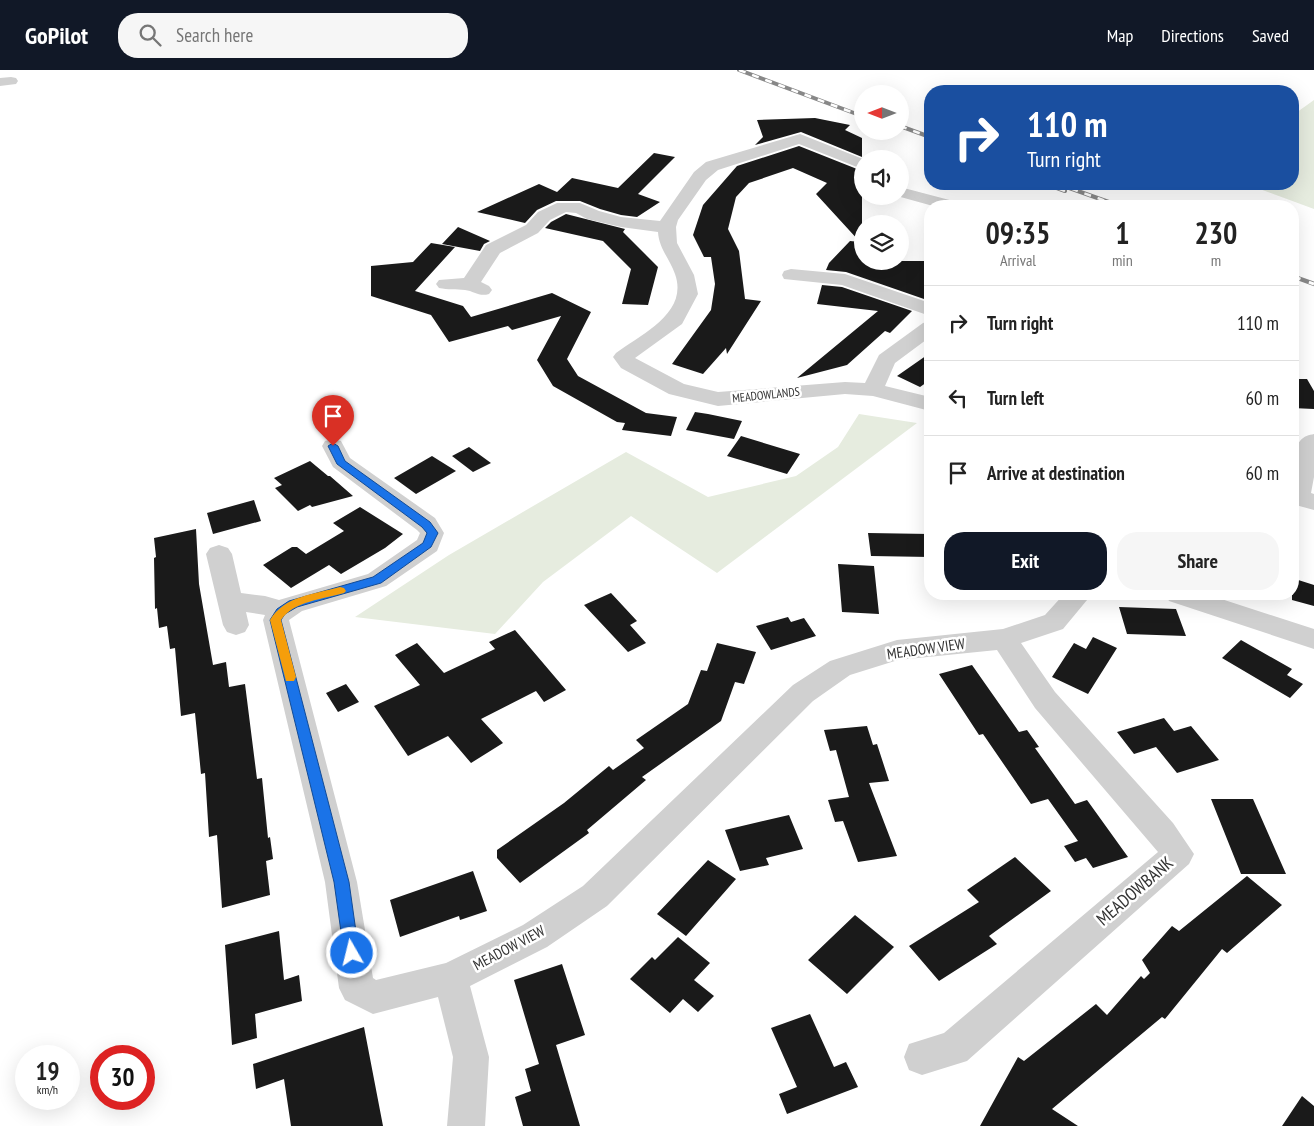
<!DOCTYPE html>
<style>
:root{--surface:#fff;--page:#f6f6f6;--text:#222;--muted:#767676;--line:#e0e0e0;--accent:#111827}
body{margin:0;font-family:"PT Sans Narrow",sans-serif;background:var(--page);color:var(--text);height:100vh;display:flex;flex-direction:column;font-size:19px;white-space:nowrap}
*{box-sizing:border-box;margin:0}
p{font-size:16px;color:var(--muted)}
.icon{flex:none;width:28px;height:28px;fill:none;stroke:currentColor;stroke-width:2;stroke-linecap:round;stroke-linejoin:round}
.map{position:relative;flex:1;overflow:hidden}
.side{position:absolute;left:924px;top:130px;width:375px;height:400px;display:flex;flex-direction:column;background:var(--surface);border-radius:20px;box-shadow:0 5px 20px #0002}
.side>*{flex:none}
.hud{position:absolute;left:924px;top:15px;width:375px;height:105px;border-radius:20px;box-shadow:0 5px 20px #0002;background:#1a4fa0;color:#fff;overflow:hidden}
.needle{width:32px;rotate:270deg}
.buttons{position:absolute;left:854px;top:15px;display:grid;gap:10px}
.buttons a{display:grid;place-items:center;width:55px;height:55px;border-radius:50%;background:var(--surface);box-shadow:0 5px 20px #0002;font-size:25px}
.speed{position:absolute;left:15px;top:975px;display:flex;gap:10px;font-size:25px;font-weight:700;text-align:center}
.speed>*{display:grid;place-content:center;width:65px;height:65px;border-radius:50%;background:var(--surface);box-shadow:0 5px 20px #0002;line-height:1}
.speed small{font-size:12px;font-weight:400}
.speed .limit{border:8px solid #d22;background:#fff;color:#111}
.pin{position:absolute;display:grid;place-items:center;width:42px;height:42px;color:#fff;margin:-51px -21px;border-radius:50% 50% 50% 0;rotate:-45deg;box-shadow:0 0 5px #0007}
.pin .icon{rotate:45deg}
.me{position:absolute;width:55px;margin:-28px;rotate:352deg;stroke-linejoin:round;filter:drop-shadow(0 0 4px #0008)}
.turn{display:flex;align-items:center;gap:18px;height:105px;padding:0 20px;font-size:22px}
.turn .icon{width:65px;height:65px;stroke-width:2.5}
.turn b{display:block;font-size:35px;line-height:42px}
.eta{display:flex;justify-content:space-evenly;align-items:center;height:85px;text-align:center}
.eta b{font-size:30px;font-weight:800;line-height:35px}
.button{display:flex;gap:10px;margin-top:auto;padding:10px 20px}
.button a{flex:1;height:58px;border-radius:20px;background:var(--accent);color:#fff;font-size:20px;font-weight:800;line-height:58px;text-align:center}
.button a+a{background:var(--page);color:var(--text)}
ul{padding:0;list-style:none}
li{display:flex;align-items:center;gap:15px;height:75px;padding:0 20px;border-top:1px solid var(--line)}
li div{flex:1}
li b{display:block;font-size:19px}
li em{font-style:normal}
header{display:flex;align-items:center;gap:30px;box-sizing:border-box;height:70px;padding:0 25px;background:var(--accent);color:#fff}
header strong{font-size:24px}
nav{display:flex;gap:28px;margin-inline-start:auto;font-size:18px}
.search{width:350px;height:45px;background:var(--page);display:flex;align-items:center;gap:12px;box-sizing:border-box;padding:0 18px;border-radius:20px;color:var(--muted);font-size:19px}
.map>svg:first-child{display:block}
</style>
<header>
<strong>GoPilot</strong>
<div class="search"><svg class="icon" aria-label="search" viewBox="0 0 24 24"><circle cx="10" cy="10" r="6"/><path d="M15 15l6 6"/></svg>Search here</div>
<nav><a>Map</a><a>Directions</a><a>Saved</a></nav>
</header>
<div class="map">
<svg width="1314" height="1056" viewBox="0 0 1314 1056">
<rect width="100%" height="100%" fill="#fff"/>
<!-- green -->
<path fill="#e6ecdf" d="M1314 30V139L1246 114H1292L1293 45Z
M859 344 917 353 717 503 631 446 543 512 495 564 355 547 449 485 626 382 708 427 796 406 838 377Z"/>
<!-- building -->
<path fill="#1a1a1a" d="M815 48 850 55 845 60 862 68V87L801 62 755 75 763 67 757 50Z
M799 76 862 101V191H930V223L924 229 846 202 826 200 829 193 850 171 860 172 816 124 827 113 793 98 749 113 736 127 728 159 739 181 745 229 761 231 727 284 726 278 703 304 672 294 711 240 715 214 711 187H704L693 165 703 135 737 96Z
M654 83 675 87 638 124 660 132 637 147 621 145 600 139 580 131H556L537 140 525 153 477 142 539 114 557 122 572 108 618 118Z
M566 144 625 159 623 162 658 197 648 235 622 234 631 199 603 171 545 158 551 152Z
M458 157 490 171 484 174 480 181 442 174Z
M431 173 455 177 415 221 463 236 471 247 552 223 591 242 567 289 578 306 646 343 677 347 671 366 622 360 625 353 617 352 553 316 537 290 561 246 512 260 508 256 449 272 431 245 371 226V196L413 192Z
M822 215 842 217 912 241 890 263 885 261 847 295 797 308 878 241 817 234Z
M930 283V310L920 317 897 306Z
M1292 309H1307L1314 321V339L1292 338Z
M695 342 708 344 742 351 734 369 686 360Z
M741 366 800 384 787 404 727 386Z
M469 377 491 393 473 402 452 386Z
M432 386 456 401 416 424 394 408Z
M310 391 328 406H330L353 426 312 437 310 435 298 441 275 418 282 415 274 408Z
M254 430 261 451 213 464 207 443Z
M360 437 403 464 385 478 341 504 329 495 291 518 263 495 292 477H297L306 484 344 461 333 453Z
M196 459 199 514 213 595 226 592 229 617 245 614 257 709 262 708 268 768 270 767 273 789 266 791 270 825 222 838 217 765 209 767 205 703 201 704 195 643 181 646 175 578 170 579 167 556 159 558 157 538 155 539 154 488 156 487 154 468Z
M868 463 930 464V487L871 486Z
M838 494 874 496 879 544 842 542Z
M1292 508 1314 515V536L1292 530Z
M611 523 637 551 630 555 646 573 628 582 584 535Z
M1119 537 1176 539 1186 566 1127 564Z
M788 547 791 552 804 548 816 566 771 580 756 556Z
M515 560 566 620 544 632 536 621 481 649 503 673 471 693 448 666 408 686 374 636 420 615 395 585 417 573 444 603 495 579 489 572Z
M1093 567 1117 578 1088 624 1052 607 1074 573 1086 579Z
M1241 570 1292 599 1287 605 1303 614 1290 628 1222 588Z
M717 573 756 582 744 614 735 612 721 651 642 707 646 710 587 760 589 763 520 813 497 788V780L564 733 609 696 613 700 644 678 636 670 688 634 701 600 707 601Z
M972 595 1019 662 1027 660 1039 677 1035 678 1075 734 1087 730 1128 787 1093 798 1086 788 1075 792 1064 776 1078 771 1048 729 1031 734 983 664 979 665 939 604Z
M346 614 359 632 338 642 326 623Z
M1164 648 1174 661 1191 656 1219 690 1177 703 1156 677 1134 684 1117 662Z
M867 656 873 675 877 674 889 711 869 713 897 786 858 792 843 751 835 752 828 730 849 727 836 680 830 681 824 660Z
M1211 729H1253L1286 804H1241Z
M789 745 803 779 766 788 769 795 740 801 725 760Z
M1015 787 1051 821 989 866 997 874 939 911 909 876 979 832 967 820Z
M708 790 736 809 686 866 657 844Z
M473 801 487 841 460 850 459 846 400 867 390 830Z
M1247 806 1282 835 1227 883 1222 879 1165 949 1162 947 1052 1039 1078 1056H980L1018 987 1024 991 1096 934 1107 945 1141 906 1144 909 1150 903 1142 890 1172 856 1179 861Z
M855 845 894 877 847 924 808 890Z
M279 861 284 910 299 905 302 931 255 944 257 968 232 975 225 875Z
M678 867 710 893 694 910 714 926 698 942 683 929 670 943 630 909 652 887 655 890Z
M562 894 585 965 556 975 580 1056H523L515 1027 531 1021 525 999 539 994 514 910Z
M810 944 834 997 846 992 858 1017 787 1044 779 1024 797 1017 771 958Z
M364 957 383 1056H291L284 1009 256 1019 253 994Z
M1302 1026 1314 1036V1056H1282Z"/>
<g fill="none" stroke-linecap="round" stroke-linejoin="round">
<!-- street -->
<path fill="#d0d0d0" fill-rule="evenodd" d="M11 7 16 8 18 11 16 14 0 16V8Z
M800 64 863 89 862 99 799 74 718 100 706 110 678 150 676 157 677 173 694 205 698 224 682 254 635 288 684 314 718 322 845 312 865 313 879 285 923 253 930 251V267L895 293 885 316 930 327V341L873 326 845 324 718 336 669 324 621 298 613 287 616 283C641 264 689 243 675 204 670 189 659 179 658 162L621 157 587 149 576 143 566 142 550 150 538 163 500 183 481 212 489 216 492 220 489 224C479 227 474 221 465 220 456 219 448 220 439 218L436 214 439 210 464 208 486 175 526 155 538 142 557 133H580L599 141 621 147 660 151 694 102 706 92Z
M900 117 957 132 960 136H933L897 126H900Z
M791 199 845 204 930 233V246L842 215 784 209 782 205 784 201Z
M1314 364V407L1311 423 1314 424V440L1292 434C1292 419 1289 383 1300 371 1304 366 1309 365 1314 364Z
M333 369 341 371 350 388 435 448 444 463 437 481 386 516 302 541 289 550 357 812 373 908 376 910 446 893 523 855 583 816 793 615 830 591 897 570 1003 559 1045 545 1064 524H1092L1063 559 1021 573 1055 622 1173 753 1194 784 1189 794 967 991 922 1005 909 1000 904 987 909 974 944 963 1158 782 1035 638 997 580 898 590 850 605 813 631 607 836 547 877 470 916 489 987 485 1056H447L453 987 438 927 373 944 345 930 339 918 325 812 263 550 265 545 246 542 249 555 245 562 236 565 227 562 223 555 206 484 210 478 219 475 228 478 232 484 241 523 265 526 279 530 368 504 417 470 420 463 417 460 333 397 322 376 325 371Z
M1165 524H1206L1314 559V579L1169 531Z"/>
<defs>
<path id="rail-far1" d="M739 0 862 46
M900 56 930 67
M1046 114 1065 121
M1058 114 1120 136"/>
<path id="rail" d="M1292 206 1314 214"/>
</defs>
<!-- rail-far1 casing -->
<use href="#rail-far1" stroke="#888" stroke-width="4"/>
<!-- rail casing -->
<use href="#rail" stroke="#888" stroke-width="4.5"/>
<!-- rail-far1 -->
<use href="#rail-far1" stroke="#fff" stroke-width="2.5" stroke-dasharray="7" stroke-linecap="butt"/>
<!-- rail -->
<use href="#rail" stroke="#fff" stroke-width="3" stroke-dasharray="9" stroke-linecap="butt"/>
</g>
<!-- route -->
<path fill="#1a73e8" stroke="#114b97" d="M333 373 338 376 345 391 430 452 438 463 431 477 381 513 297 537 285 544 281 550 349 812 359 883 357 888 352 890 347 888 344 883 334 812 270 550 277 539 289 531 373 507 423 473 427 463 422 457 337 394 328 376Z"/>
<!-- slow -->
<path fill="#f59e0b" d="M340 517 344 518 346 521 344 523C325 529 293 531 281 550L296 607 294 611H286L270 550C284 526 315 524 340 517Z"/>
<g text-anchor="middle" stroke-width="5" stroke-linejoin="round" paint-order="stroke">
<!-- far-street labels -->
<g font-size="12" fill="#333" stroke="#fff">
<text transform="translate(766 325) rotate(-6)" y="4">MEADOWLANDS</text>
</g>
<!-- street labels -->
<g font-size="15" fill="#333" stroke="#fff">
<text transform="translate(926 579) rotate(-8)" y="5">MEADOW VIEW</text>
<text transform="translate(509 878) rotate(-28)" y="5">MEADOW VIEW</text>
</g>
<!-- near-street labels -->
<g font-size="18" fill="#333" stroke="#fff">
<text transform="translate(1135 821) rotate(-41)" y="6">MEADOWBANK</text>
</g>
</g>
</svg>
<div class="buttons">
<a><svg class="needle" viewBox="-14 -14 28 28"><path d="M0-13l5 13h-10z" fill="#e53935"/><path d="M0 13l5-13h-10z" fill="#767676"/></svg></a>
<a><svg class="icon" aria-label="sound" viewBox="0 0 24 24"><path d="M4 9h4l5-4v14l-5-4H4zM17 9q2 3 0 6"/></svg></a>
<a><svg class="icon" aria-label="layers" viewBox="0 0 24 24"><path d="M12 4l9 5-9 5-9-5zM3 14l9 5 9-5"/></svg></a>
</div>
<div class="speed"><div>19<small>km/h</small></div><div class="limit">30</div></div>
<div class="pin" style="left:333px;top:376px;background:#d93025"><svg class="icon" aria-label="arrive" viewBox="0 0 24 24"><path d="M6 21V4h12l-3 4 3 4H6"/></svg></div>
<svg class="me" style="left:352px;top:883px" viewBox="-20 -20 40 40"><circle r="17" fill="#1a73e8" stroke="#fff" stroke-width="3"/><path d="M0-11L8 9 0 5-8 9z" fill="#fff"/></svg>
<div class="hud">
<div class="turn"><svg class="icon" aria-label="right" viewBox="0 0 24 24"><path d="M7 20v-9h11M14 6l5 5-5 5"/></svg><div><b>110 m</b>Turn right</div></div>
</div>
<section class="side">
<div class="eta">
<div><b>09:35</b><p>Arrival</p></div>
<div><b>1</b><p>min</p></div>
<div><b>230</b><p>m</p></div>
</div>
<ul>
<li><svg class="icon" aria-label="right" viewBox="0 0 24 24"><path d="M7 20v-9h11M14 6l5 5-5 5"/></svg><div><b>Turn right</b></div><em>110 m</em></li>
<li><svg class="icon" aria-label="left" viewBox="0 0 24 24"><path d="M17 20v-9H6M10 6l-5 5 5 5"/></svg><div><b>Turn left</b></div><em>60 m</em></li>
<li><svg class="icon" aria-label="arrive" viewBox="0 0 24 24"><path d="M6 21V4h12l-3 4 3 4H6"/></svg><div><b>Arrive at destination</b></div><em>60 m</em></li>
</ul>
<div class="button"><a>Exit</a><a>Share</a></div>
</section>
</div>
